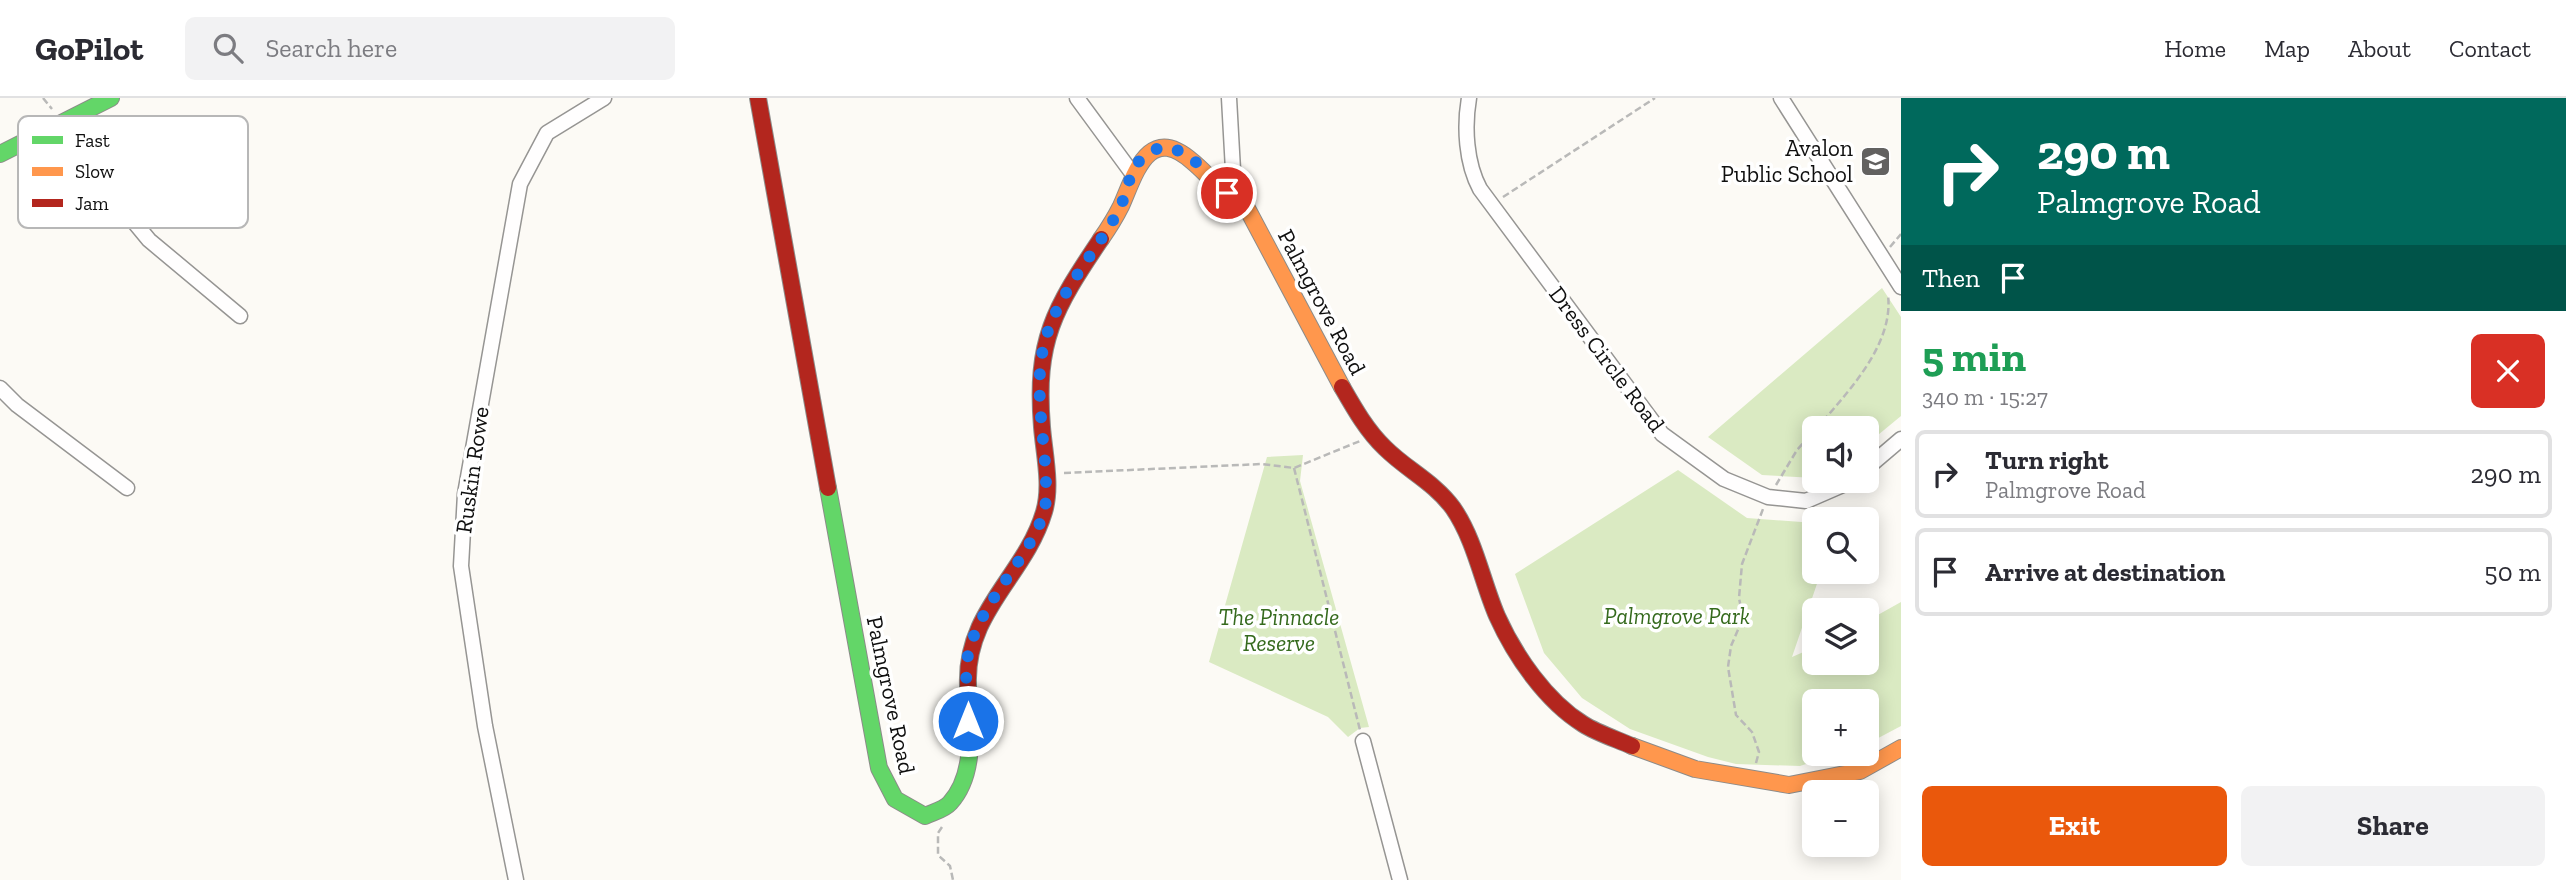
<!DOCTYPE html>
<meta charset="utf-8">
<style>
:root{--surface:#fff;--page:#f2f2f3;--text:#2b2b33;--muted:#7c7c81;--line:#e1e1e2;--accent:#ea580c}
body{margin:0;font-family:"Zilla Slab",serif;background:var(--page);color:var(--text);height:100vh;display:flex;flex-direction:column;font-size:26px;white-space:nowrap}
*{box-sizing:border-box;margin:0}
p{font-size:23px;color:var(--muted)}
.icon{flex:none;width:38px;height:38px;fill:none;stroke:currentColor;stroke-width:2;stroke-linecap:round;stroke-linejoin:round}
.map{position:relative;flex:1;overflow:hidden}
.sheet{display:flex;flex-direction:column;background:var(--surface);width:665px}
.sheet>*{flex:none}
.guide{background:#00695c;color:#fff;overflow:hidden}
.fabs{position:absolute;left:1802px;top:318px;display:grid;gap:14px}
.fabs a{display:grid;place-items:center;width:77px;height:77px;border-radius:10px;background:var(--surface);box-shadow:0 4px 18px #0003;font-size:35px}
.pin{position:absolute;display:grid;place-items:center;width:60px;height:60px;color:#fff;margin:-30px;border:4px solid #fff;border-radius:50%;box-shadow:0 2px 7px #0007}
.me{position:absolute;width:77px;margin:-38px;rotate:0deg;stroke-linejoin:round;filter:drop-shadow(0 0 5px #0008)}
.turn{display:flex;align-items:center;gap:24px;height:147px;padding:0 21px;font-size:32px}
.turn .icon{width:91px;height:91px;stroke-width:2.5}
.turn b{display:block;font-size:49px;line-height:60px}
.then{display:flex;align-items:center;height:66px;padding:0 21px;background:#0003;gap:14px;font-size:26px}
.round{display:grid;place-items:center;flex:none;width:74px;height:74px;border-radius:10px;background:var(--page)}
.overview{display:flex;align-items:center;justify-content:space-between;height:119px;padding:0 21px}
h1{font-size:42px;font-weight:700;line-height:52px;color:#1e9e55}
.button{display:flex;gap:14px;margin-top:auto;padding:14px 21px}
.button a{flex:1;height:80px;border-radius:10px;background:var(--accent);color:#fff;font-size:28px;font-weight:700;line-height:80px;text-align:center}
.button a+a{background:var(--page);color:var(--text)}
ul{padding:0;list-style:none}
li{display:flex;align-items:center;gap:21px;height:88px;margin:0 14px 10px;padding:0 7px;border:4px solid var(--line);border-radius:10px}
li div{flex:1}
li b{display:block;font-size:26px}
li em{font-style:normal}
header{display:flex;align-items:center;gap:42px;box-sizing:border-box;height:98px;padding:0 35px;background:var(--surface);border-bottom:2px solid var(--line)}
header strong{font-size:33px}
nav{display:flex;gap:38px;margin-inline-start:auto;font-size:24px}
.search{width:490px;height:63px;background:var(--page);display:flex;align-items:center;gap:18px;box-sizing:border-box;padding:0 24px;border-radius:10px;color:var(--muted);font-size:26px}
main{display:flex;flex:1;min-height:0}
.map>svg:first-child{display:block}
</style>
<header>
<strong>GoPilot</strong>
<div class="search"><svg class="icon" aria-label="search" viewBox="0 0 24 24"><circle cx="10" cy="10" r="6"/><path d="M15 15l6 6"/></svg>Search here</div>
<nav><a>Home</a><a>Map</a><a>About</a><a>Contact</a></nav>
</header>
<main>
<div class="map">
<svg width="1901" height="782" viewBox="0 0 1901 782">
<rect width="100%" height="100%" fill="#fcfaf5"/>
<!-- forest -->
<path fill="#daeac2" d="M1882 190 1901 219V318L1867 346V331H1815V380L1762 377 1708 339Z
M1303 357 1300 383 1369 629 1360 630 1348 639 1328 619 1209 564 1267 359Z
M1678 372 1747 420 1815 425V474H1821L1792 559 1815 549V565H1867V523L1901 504V628L1867 646V604H1815V656H1836L1800 668 1736 666 1708 659 1630 631 1582 600 1544 555 1515 476Z"/>
<g fill="none" stroke-linecap="round" stroke-linejoin="round">
<defs>
<path id="street" d="M1077 0 1132 75
M1229 0 1233 72 1241 99
M1469 0C1464 29 1466 65 1480 91L1662 336 1724 381 1768 399 1806 403 1852 383
M1781 0 1901 189
M55 28 149 142 240 218
M0 290 17 307 127 390
M1867 370 1901 341
M1363 643 1400 782
M516 782 485 628 461 468 465 396 520 86 547 35 604 0"/>
<path id="fast" d="M0 56 111 0
M828 390 879 670 895 701 925 718C933 714 944 712 950 705 978 674 969 625 968 587"/>
<path id="slow" d="M1101 141C1108 131 1115 120 1121 108 1135 77 1148 24 1193 64 1210 78 1219 94 1241 99L1342 289
M1632 648 1695 671 1789 687 1860 673 1901 650"/>
<path id="jam" d="M758 0 828 390
M1342 289C1354 310 1367 333 1385 350 1407 372 1434 384 1453 410 1475 442 1482 483 1497 518 1515 558 1546 603 1583 626 1597 635 1616 641 1632 648
M968 587C965 513 1025 478 1044 414 1052 388 1044 355 1042 329 1035 242 1054 211 1101 141"/>
</defs>
<!-- street casing -->
<use href="#street" stroke="#969593" stroke-width="17"/>
<!-- fast casing -->
<use href="#fast" stroke="#8c8b89" stroke-width="18"/>
<!-- slow casing -->
<use href="#slow" stroke="#8c8b89" stroke-width="18"/>
<!-- jam casing -->
<use href="#jam" stroke="#8c8b89" stroke-width="18"/>
<!-- path -->
<path stroke="#b9b9b8" stroke-width="2.5" stroke-dasharray="7 3.5" stroke-linecap="butt" d="M43 0 52 11
M1503 99 1655 0
M1890 149 1901 136
M1816 331C1847 295 1894 247 1888 197
M1294 370 1360 632
M1064 375 1262 366 1294 370 1360 343
M1776 387 1797 352 1815 332
M1756 665 1759 654 1752 634 1736 617 1728 569 1731 548 1743 520 1739 500 1742 466 1763 411
M942 729 938 735V757L950 768 953 782"/>
<!-- street -->
<use href="#street" stroke="#fffefe" stroke-width="14"/>
<!-- fast -->
<use href="#fast" stroke="#63d668" stroke-width="16"/>
<!-- slow -->
<use href="#slow" stroke="#ff974d" stroke-width="16"/>
<!-- jam -->
<use href="#jam" stroke="#b3261e" stroke-width="16"/>
</g>
<g fill="none" stroke-linecap="round" stroke-linejoin="round">
<!-- route -->
<path stroke="#1a73e8" stroke-width="12" stroke-dasharray="0 21.6" d="M968 623C968 602 964 577 968 557 980 503 1028 464 1045 412 1050 364 1035 312 1041 263 1048 205 1092 161 1119 112 1126 98 1128 80 1136 67 1140 61 1150 53 1157 51 1184 43 1210 79 1227 95"/>
</g>
<!-- icons -->
<defs>
<symbol id="school-square" viewBox="-11 -11 22 22"><rect x="-9" y="-9" width="18" height="18" rx="4" fill="#626160" stroke="#fff"/><path d="M0-5L7-2L0 1L-7-2ZM-4 1L0 2.5L4 1V4Q0 6-4 4Z" fill="#fff"/></symbol>
</defs>
<g fill-rule="evenodd">
<use href="#school-square" x="1858" y="46" width="35" height="35"/>
</g>
<g text-anchor="middle" stroke-width="7" stroke-linejoin="round" paint-order="stroke">
<!-- poi labels -->
<g font-size="23" fill="#0f0f0f" stroke="#fff" text-anchor="end">
<text x="1853" y="58">Avalon<tspan x="1853" dy="26">Public School</tspan></text>
</g>
<!-- street labels -->
<g font-size="23" fill="#0f0f0f" stroke="#fff">
<text transform="translate(1322 204) rotate(62)" y="8">Palmgrove Road</text>
<text transform="translate(1607 261) rotate(53)" y="8">Dress Circle Road</text>
<text transform="translate(472 372) rotate(-82)" y="8">Ruskin Rowe</text>
<text transform="translate(891 597) rotate(78)" y="8">Palmgrove Road</text>
</g>
<!-- park labels -->
<g font-size="23" font-style="italic" fill="#356a1d" stroke="#fff">
<text x="1677" y="526">Palmgrove Park</text>
<text x="1279" y="527">The Pinnacle<tspan x="1279" dy="26">Reserve</tspan></text>
</g>
</g>
<!-- legend -->
<rect x="18" y="18" width="230" height="112" rx="10" fill="#fff" stroke="#b7b7b7" stroke-width="2"/>
<rect x="32" y="38" width="31" height="8" fill="#63d668"/>
<rect x="32" y="69" width="31" height="9" fill="#ff974d"/>
<rect x="32" y="101" width="31" height="8" fill="#b3261e"/>
<g font-size="19" fill="#0f0f0f">
<text x="75" y="49">Fast</text>
<text x="75" y="80">Slow</text>
<text x="75" y="112">Jam</text>
</g>
</svg>
<div class="fabs">
<a><svg class="icon" aria-label="sound" viewBox="0 0 24 24"><path d="M4 9h4l5-4v14l-5-4H4zM17 9q2 3 0 6"/></svg></a>
<a><svg class="icon" aria-label="search" viewBox="0 0 24 24"><circle cx="10" cy="10" r="6"/><path d="M15 15l6 6"/></svg></a>
<a><svg class="icon" aria-label="layers" viewBox="0 0 24 24"><path d="M12 4l9 5-9 5-9-5zM3 14l9 5 9-5"/></svg></a>
<a>+</a>
<a>−</a>
</div>
<div class="pin" style="left:1227px;top:95px;background:#d93025"><svg class="icon" aria-label="arrive" viewBox="0 0 24 24"><path d="M6 21V4h12l-3 4 3 4H6"/></svg></div>
<svg class="me" style="left:968px;top:623px" viewBox="-20 -20 40 40"><circle r="17" fill="#1a73e8" stroke="#fff" stroke-width="3"/><path d="M0-11L8 9 0 5-8 9z" fill="#fff"/></svg>
</div>
<section class="sheet">
<div class="guide">
<div class="turn"><svg class="icon" aria-label="right" viewBox="0 0 24 24"><path d="M7 20v-9h11M14 6l5 5-5 5"/></svg><div><b>290 m</b>Palmgrove Road</div></div>
<div class="then">Then<svg class="icon" aria-label="arrive" viewBox="0 0 24 24"><path d="M6 21V4h12l-3 4 3 4H6"/></svg></div>
</div>
<div class="overview"><div><h1>5 min</h1><p>340 m · 15:27</p></div><a class="round" style="background:#d93025;color:#fff"><svg class="icon" aria-label="close" viewBox="0 0 24 24"><path d="M6 6l12 12M18 6L6 18"/></svg></a></div>
<ul>
<li><svg class="icon" aria-label="right" viewBox="0 0 24 24"><path d="M7 20v-9h11M14 6l5 5-5 5"/></svg><div><b>Turn right</b><p>Palmgrove Road</p></div><em>290 m</em></li>
<li><svg class="icon" aria-label="arrive" viewBox="0 0 24 24"><path d="M6 21V4h12l-3 4 3 4H6"/></svg><div><b>Arrive at destination</b></div><em>50 m</em></li>
</ul>
<div class="button"><a>Exit</a><a>Share</a></div>
</section>
</main>
